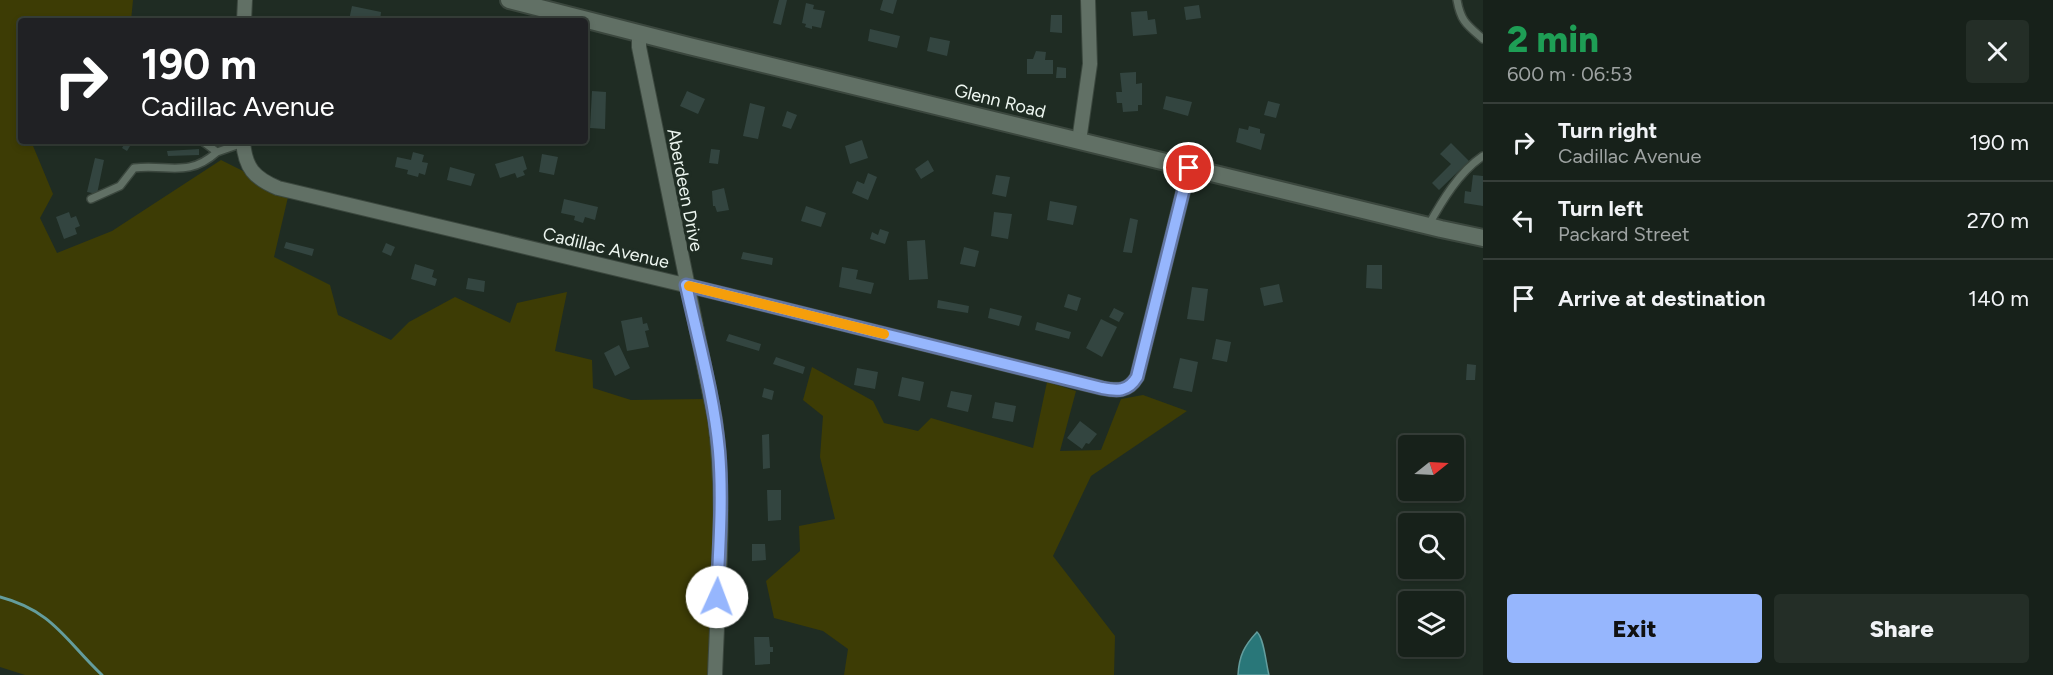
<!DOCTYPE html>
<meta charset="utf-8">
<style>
:root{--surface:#17211a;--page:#242e27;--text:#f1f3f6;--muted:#9ea3a2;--line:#363e39;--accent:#96b6fd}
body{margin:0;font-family:Figtree,sans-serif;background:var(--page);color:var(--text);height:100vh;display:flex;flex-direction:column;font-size:22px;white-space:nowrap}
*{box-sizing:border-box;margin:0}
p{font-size:20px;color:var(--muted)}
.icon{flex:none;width:33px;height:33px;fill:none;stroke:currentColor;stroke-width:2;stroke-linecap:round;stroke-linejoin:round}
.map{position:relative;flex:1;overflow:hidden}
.side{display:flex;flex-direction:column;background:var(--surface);width:570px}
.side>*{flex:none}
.guide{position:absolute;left:18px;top:18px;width:570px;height:126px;border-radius:6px;box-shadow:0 3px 9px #0003,0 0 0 2px var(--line);background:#202124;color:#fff;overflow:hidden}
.needle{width:39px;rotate:72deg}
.controls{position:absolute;left:1398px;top:435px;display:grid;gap:12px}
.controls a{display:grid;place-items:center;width:66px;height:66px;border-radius:6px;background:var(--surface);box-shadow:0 3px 9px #0003,0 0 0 2px var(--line);font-size:30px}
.pin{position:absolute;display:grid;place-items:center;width:51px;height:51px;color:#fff;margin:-26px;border:3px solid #fff;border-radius:50%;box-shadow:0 2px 6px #0007}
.me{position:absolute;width:66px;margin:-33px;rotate:2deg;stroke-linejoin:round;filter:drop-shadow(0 0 4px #0008)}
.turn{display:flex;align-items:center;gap:21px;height:126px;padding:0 24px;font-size:27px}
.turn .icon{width:78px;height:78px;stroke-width:2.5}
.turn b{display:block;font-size:42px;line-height:51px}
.round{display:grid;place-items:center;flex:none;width:63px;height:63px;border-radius:6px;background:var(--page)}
.overview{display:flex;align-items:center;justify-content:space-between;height:102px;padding:0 24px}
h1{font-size:36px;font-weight:800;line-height:45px;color:#1e9e55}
.cta{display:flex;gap:12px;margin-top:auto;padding:12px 24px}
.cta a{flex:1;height:69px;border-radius:6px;background:var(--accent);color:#111;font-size:24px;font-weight:800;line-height:69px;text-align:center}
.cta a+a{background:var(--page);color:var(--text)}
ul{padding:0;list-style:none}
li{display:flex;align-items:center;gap:18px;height:78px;padding:0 24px;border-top:2px solid var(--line)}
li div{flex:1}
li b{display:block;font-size:22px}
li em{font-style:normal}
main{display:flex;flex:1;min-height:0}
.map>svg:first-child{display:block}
</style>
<main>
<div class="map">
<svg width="1483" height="675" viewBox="0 0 1483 675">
<rect width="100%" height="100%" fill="#1f2c23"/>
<!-- green -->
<path fill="#3d3c05" d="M0 0H133L131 21H21V141H31L53 194 40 218 57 253 112 231 221 160 245 172 252 180 273 192 288 197 274 257 330 285 338 315 391 340 409 322 455 297 510 323 517 303 567 292 555 351 592 360 593 388 631 400 705 399 709 420 715 481 708 675H25L0 667Z
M812 367 873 401 884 423 918 431 931 418 1033 448 1047 382 1076 391 1060 451 1101 450 1121 399 1143 395 1187 411 1091 476 1053 556 1115 636 1114 675H844L848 649 823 631 774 618 766 581 800 551 799 526 835 519 820 457 823 416 803 400Z"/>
<!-- water -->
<path fill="#297779" stroke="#649d9d" stroke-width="1.5" d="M1257 632C1264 638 1266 664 1269 675H1238C1239 656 1244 646 1257 632Z"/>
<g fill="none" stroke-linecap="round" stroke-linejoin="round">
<!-- stream -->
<path stroke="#649d9d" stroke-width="3" d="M0 597C53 611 65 640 102 675"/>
</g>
<!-- building -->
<path fill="#334540" d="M779 0H787L781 25 773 23Z
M883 0H897L893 14 880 10Z
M806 3 814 5 813 9 825 11 821 28 812 26V29L805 27 806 24 802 23Z
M1199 5 1201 18 1186 20 1184 7Z
M352 6 381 12 380 21 349 20Z
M1147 11 1148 20 1155 19 1157 34 1133 36 1131 12Z
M1051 15H1062V33L1050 32Z
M870 29 900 36 897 48 868 41Z
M930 37 950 41 947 56 927 51Z
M1036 51 1046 52 1045 60H1053V74H1027V59H1033Z
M1057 67 1066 68V78H1056Z
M1136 72V84L1142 83V105H1138V111L1123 112 1122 103H1117L1116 92H1122L1120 73Z
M592 91 606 92 605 129 590 128Z
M687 91 705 99 698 114 680 106Z
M1166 96 1192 102 1188 116 1163 109Z
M1268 101 1280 104 1276 118 1264 115Z
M750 103 765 107 758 139 743 136Z
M787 111 797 115 791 129 782 126Z
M1249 126 1260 129V133L1265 134 1261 150 1236 142 1239 128 1248 130Z
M862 140 868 158 850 164 845 146Z
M126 141H133L127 151 122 148Z
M1451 143 1469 161 1439 190 1432 183 1451 164 1440 154Z
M199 149V155L168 156 167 151Z
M711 149 720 150 718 164 709 163Z
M413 152 424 155 422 162 428 163 425 175 419 173 418 177 407 174 408 170 395 167 397 157 411 160Z
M542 154 558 157 554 175 539 172Z
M523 156 527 169 523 171 525 175 517 178 515 173 500 178 495 164Z
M95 158 104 160 97 194 87 192Z
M928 160 934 171 921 179 915 169Z
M450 167 475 174 471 186 447 180Z
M868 173 877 177 868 200 852 193 857 181 864 184Z
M996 175 1010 177 1006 197 992 194Z
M1473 175 1483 176V206L1464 203 1465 191 1471 192Z
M724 188 729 210 717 212 715 206H713L712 191Z
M564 199 598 207 595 220 585 217 583 223 574 220 575 216 561 213Z
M1050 201 1077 206 1073 225 1047 220Z
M806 206 826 213 821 227 801 221Z
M69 212 71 218 76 216 80 226 75 228 77 234 64 239 56 217Z
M994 212 1012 214 1008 239 991 236Z
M1130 218 1138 220 1132 253 1123 252Z
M880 229 889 232 885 244 870 239 872 232 878 235Z
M925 240 928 279 909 280 907 241Z
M286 242 314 249 312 256 284 248Z
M386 243 395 247 391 256 382 252Z
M964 247 979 251 975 267 960 264Z
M743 252 773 258 772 265 741 259Z
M415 264 434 270 432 277 437 279 435 286 411 279Z
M1367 265H1382V289L1366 288Z
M842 267 858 270 856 279 874 283 871 294 839 287Z
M468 278 485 281 484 292 466 289Z
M1279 284 1283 302 1264 306 1260 288Z
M1192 287 1208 289 1204 321 1187 319Z
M1068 294 1081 298 1077 311 1064 307Z
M938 300 969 306 968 313 937 308Z
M990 308 1022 316 1019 326 988 318Z
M1114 308 1124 313 1119 322 1109 317Z
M642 317 643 324 647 323 649 330 645 331 649 347 627 351 621 321Z
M1101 319 1117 327 1102 357 1086 348Z
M1037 322 1071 332 1069 339 1035 330Z
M729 334 761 344 759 351 726 341Z
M1216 339 1231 342 1227 362 1212 359Z
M619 345 630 368 615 376 604 353Z
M776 357 805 367 803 374 773 364Z
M1180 358 1198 362 1192 392 1173 388Z
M1467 364 1476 365 1475 380H1466Z
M857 368 878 372 875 389 854 385Z
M902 377 924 382 920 401 898 396Z
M764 388 774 391 772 400 762 397Z
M951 391 972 395 968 412 947 407Z
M995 402 1016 406 1013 422 992 418Z
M1080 421 1097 434 1089 444 1086 443 1082 449 1067 438Z
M769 434 770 468 763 469 762 435Z
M767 490H781V520L768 521Z
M752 544H765L766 560 752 561Z
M754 637H769L770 647H773V652H770V664L755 665Z"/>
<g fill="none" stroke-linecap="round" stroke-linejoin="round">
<defs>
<path id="service" d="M1457 0C1461 22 1467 25 1483 39
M202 141 217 152 243 143
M91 199 120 186 134 168C169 164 188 178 217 152
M1428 226C1442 201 1459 172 1483 156"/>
<path id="minor" d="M244 21 245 0
M639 34V47L715 419C726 504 718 590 715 675
M243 141C245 168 254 178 278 188L731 296 1102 388C1117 391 1128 392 1137 377L1189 168
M1079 141 1090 64 1088 0"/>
<path id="tertiary" d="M509 0 689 46 1441 229 1483 238"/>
</defs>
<!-- service casing -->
<use href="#service" stroke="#3b473e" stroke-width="10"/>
<!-- minor casing -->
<use href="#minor" stroke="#3b473e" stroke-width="16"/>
<!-- tertiary casing -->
<use href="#tertiary" stroke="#3b473e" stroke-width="20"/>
<!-- service -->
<use href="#service" stroke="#617065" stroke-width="7"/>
<!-- minor -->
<use href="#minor" stroke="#617065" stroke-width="14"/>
<!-- tertiary -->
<use href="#tertiary" stroke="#617065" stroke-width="16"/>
</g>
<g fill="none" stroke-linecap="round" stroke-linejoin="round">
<defs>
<path id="route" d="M717 597C719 549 723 500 719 451 714 396 698 340 686 285L1102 388C1117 391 1128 392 1137 377L1189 168"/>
</defs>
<!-- route casing -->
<use href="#route" stroke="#6276a4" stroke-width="15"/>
<!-- route -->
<use href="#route" stroke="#96b6fd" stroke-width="10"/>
<!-- slow -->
<path stroke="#f59e0b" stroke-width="10" d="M689 286 884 334"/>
</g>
<g text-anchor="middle" stroke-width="6" stroke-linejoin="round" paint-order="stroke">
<!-- street labels -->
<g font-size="18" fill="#eef7f1" stroke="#1f2c23">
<text transform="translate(1000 101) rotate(14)" y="6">Glenn Road</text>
<text transform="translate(685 190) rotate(79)" y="6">Aberdeen Drive</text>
<text transform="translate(606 248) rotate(13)" y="6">Cadillac Avenue</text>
</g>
</g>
</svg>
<div class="controls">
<a><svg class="needle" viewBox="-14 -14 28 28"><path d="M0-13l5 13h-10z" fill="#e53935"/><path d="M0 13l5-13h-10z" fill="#9ea3a2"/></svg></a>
<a><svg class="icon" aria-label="search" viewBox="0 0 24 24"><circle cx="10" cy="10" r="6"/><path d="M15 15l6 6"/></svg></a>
<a><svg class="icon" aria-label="layers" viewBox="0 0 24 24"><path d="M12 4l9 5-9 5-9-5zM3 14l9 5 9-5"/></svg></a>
</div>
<div class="pin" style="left:1189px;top:168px;background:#d93025"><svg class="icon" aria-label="arrive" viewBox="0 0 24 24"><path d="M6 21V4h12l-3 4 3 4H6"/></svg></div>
<svg class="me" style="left:717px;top:597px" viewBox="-20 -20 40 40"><circle r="19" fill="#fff"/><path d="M0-13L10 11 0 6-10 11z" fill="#96b6fd"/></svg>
<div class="guide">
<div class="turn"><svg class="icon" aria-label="right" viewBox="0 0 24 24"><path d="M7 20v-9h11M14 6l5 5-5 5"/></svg><div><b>190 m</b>Cadillac Avenue</div></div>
</div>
</div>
<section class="side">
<div class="overview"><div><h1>2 min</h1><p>600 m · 06:53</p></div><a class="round"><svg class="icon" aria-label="close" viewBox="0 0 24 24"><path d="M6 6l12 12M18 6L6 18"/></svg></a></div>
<ul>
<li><svg class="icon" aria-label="right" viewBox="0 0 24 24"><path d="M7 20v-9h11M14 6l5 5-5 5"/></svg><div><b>Turn right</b><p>Cadillac Avenue</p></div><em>190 m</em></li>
<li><svg class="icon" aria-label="left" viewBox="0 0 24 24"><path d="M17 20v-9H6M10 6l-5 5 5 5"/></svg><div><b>Turn left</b><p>Packard Street</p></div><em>270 m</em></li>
<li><svg class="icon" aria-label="arrive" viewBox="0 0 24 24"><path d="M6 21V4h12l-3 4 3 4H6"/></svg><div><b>Arrive at destination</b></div><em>140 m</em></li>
</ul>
<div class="cta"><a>Exit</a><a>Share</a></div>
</section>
</main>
